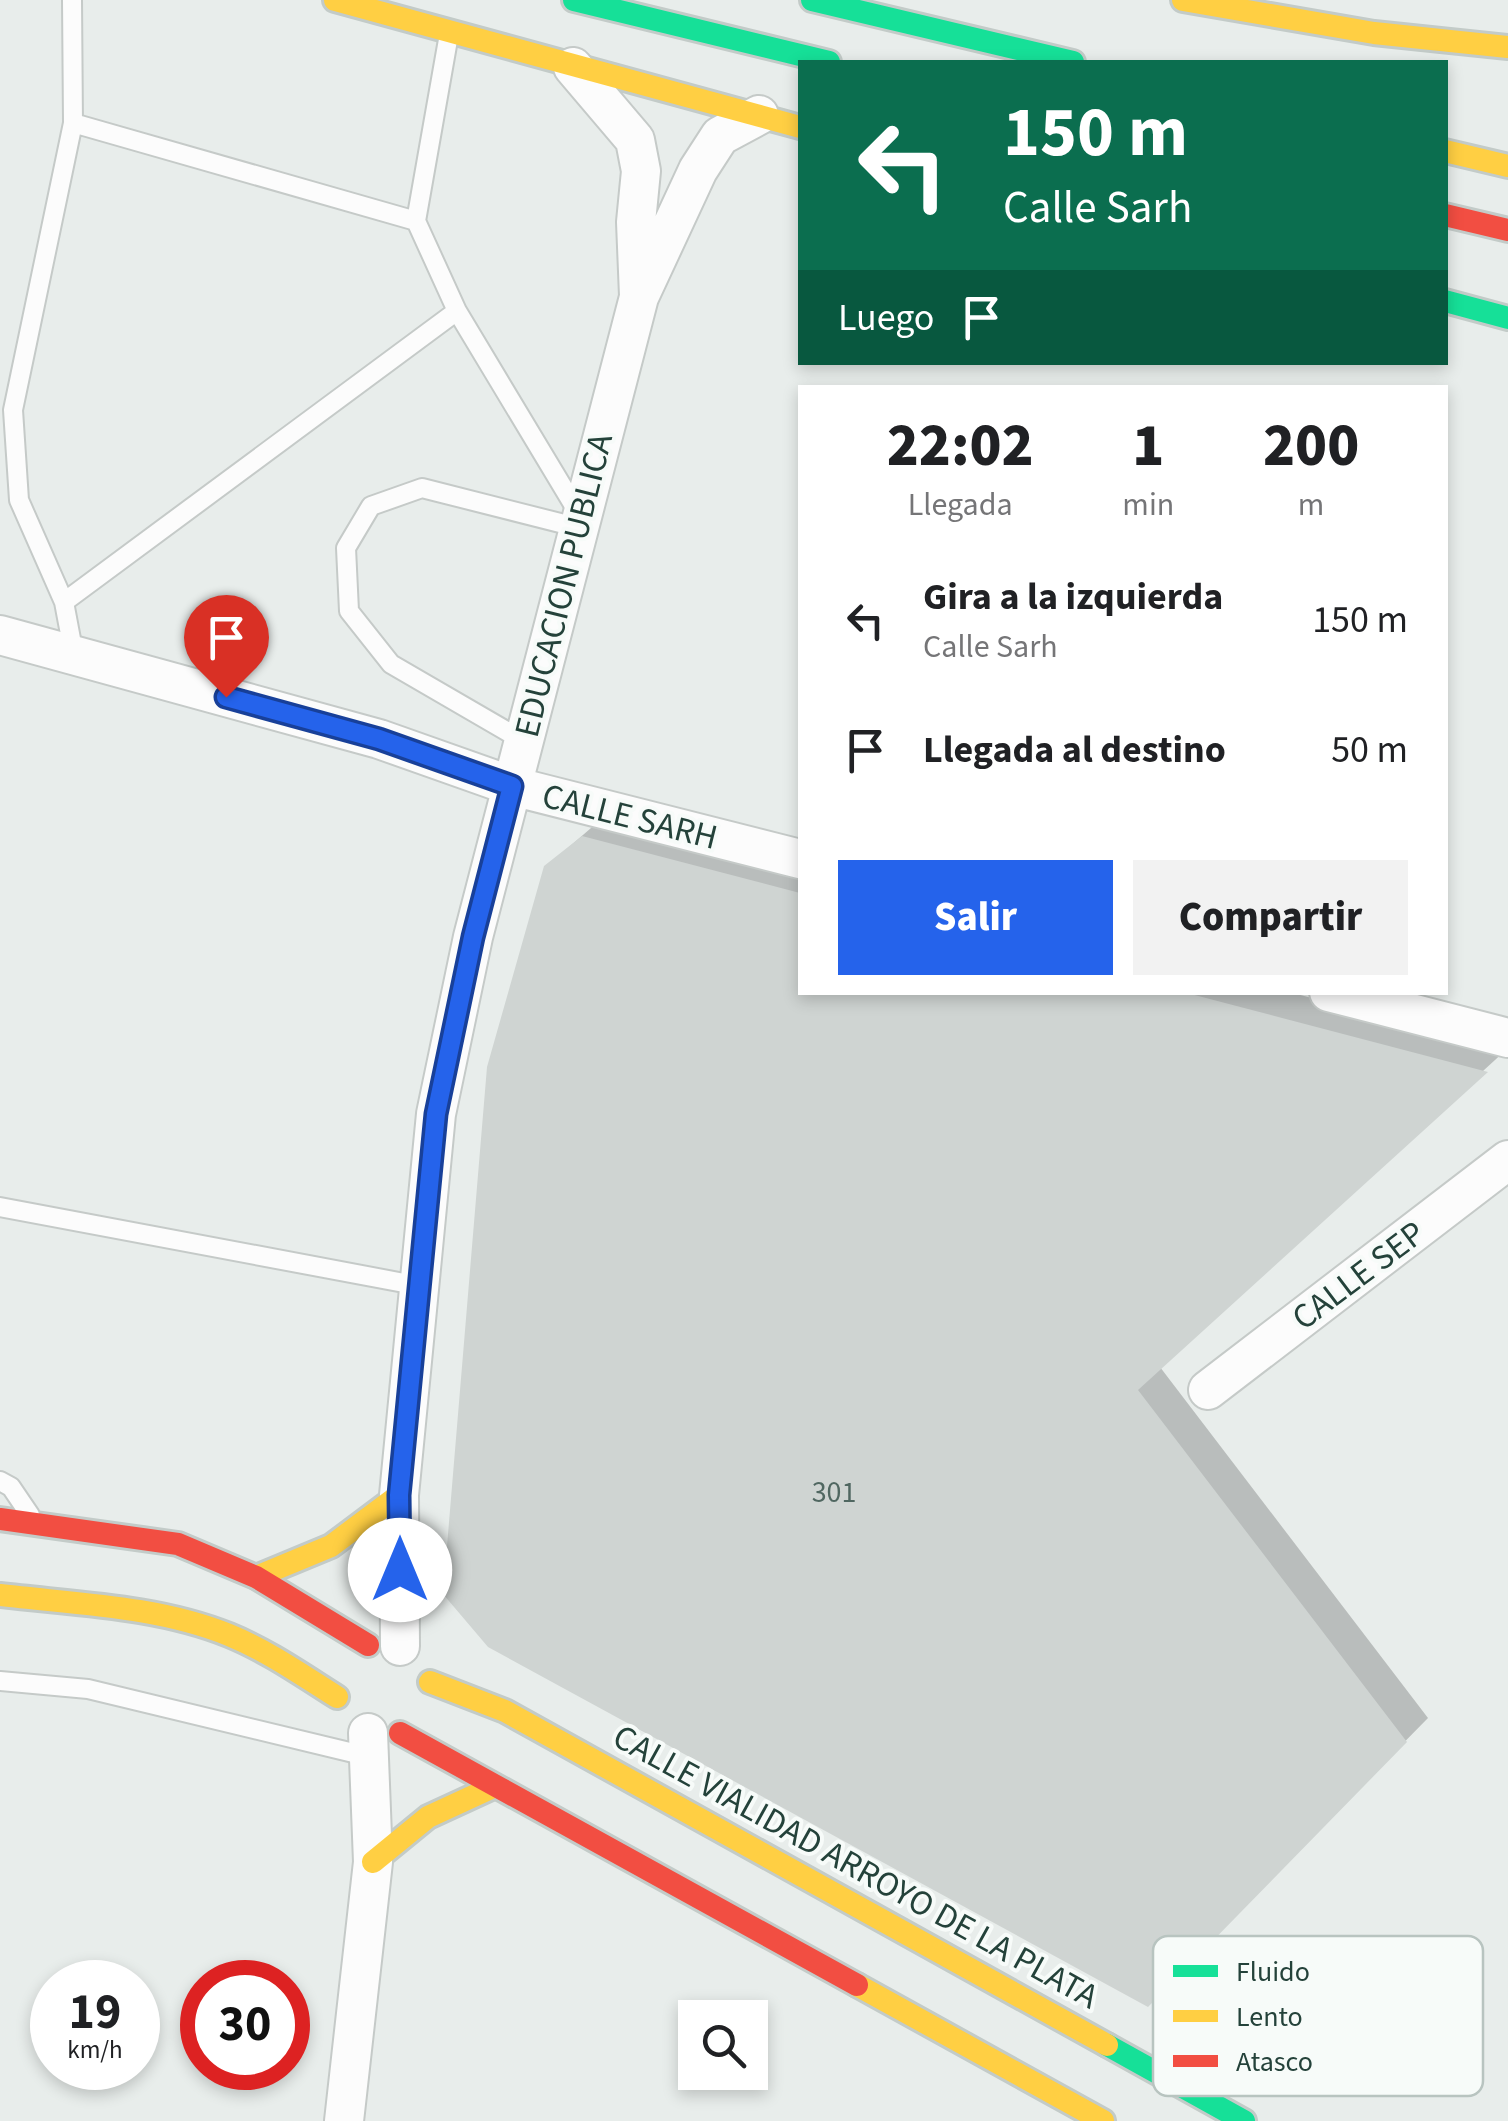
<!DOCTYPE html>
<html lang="es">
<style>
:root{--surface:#fff;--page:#f2f2f2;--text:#202124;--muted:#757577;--accent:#2563eb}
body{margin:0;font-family:"Source Sans 3",sans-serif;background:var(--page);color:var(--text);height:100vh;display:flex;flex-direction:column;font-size:38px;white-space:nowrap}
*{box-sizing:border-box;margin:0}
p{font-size:32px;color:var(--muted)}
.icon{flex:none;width:55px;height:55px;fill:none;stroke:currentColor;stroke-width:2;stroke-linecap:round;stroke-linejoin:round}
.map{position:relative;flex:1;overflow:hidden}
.sheet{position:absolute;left:798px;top:385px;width:650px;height:610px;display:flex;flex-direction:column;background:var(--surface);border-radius:0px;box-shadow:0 5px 15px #0003}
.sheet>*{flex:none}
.banner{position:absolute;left:798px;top:60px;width:650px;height:305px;border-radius:0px;box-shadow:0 5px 15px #0003;background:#0b6e4f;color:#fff;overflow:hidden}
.controls{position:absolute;left:678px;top:2000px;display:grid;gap:20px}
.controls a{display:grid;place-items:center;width:90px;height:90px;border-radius:0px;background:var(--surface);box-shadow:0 5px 15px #0003;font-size:50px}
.speed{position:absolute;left:30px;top:1960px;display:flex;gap:20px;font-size:50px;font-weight:700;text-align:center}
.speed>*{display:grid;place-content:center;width:130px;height:130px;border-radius:50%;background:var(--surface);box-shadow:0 5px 15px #0003;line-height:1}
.speed small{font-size:25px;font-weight:400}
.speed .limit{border:15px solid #d22;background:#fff;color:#111}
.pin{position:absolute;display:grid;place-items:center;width:85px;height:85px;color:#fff;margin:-102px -42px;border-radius:50% 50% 50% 0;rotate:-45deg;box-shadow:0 0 10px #0007}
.pin .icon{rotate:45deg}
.me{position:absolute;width:110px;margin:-55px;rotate:0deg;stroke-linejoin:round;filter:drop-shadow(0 0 8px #0008)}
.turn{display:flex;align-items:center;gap:35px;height:210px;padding:0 40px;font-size:45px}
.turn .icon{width:130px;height:130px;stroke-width:2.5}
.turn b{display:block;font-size:70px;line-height:85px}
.then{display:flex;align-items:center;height:95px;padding:0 40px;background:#0003;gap:20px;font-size:38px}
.eta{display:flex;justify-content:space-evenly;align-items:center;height:170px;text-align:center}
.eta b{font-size:60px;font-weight:800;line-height:70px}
.action{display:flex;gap:20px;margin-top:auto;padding:20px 40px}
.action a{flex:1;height:115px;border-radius:0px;background:var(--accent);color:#fff;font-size:40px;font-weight:800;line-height:115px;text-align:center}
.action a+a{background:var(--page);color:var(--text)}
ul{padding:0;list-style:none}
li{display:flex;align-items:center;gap:30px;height:130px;padding:0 40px}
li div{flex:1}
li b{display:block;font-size:38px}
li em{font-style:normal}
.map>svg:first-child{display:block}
</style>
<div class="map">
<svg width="1508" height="2121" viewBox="0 0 1508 2121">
<rect width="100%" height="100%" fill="#e8edeb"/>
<!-- shadow -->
<path fill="#0003" d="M606 815 800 866V992H1289L1507 1049 1160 1367 1428 1718 1147 2004 546 867Z"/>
<!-- building -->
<path fill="#cfd4d2" d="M582 836 800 893V992H1183L1488 1072 1138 1390 1407 1742 1148 2007 488 1647 443 1594 487 1067 544 866Z"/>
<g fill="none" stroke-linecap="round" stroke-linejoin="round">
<defs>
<path id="lane" d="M72 0 73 123
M416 221 449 34
M64 602 457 311
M74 655 64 602 19 500 13 410 73 123 416 221 457 311 579 514
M522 740 391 664 349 611 346 548 371 506 422 488 576 527
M0 1207 420 1286
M0 1481 11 1487 30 1515
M0 1681 88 1689 366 1756"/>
<path id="street" d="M573 67 635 140 641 171 636 222 639 296
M0 635 379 739 512 786 800 859
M1329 992 1508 1038
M1208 1390 1508 1160
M400 1646 399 1495 436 1114 473 937 639 297 698 170 720 136 759 115
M344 2121 373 1862 368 1733"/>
<path id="fast" d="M574 0 829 62
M812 0 1073 62
M1445 301 1508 318
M1107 2045 1244 2121"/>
<path id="slow" d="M335 0 800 127
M1183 0 1374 33 1508 47
M1445 151 1508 166
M256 1577 331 1546 399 1495
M0 1595C76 1604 157 1606 229 1635 268 1651 302 1675 337 1697
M430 1682 505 1711 1107 2045
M373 1862 428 1817 493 1787
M857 1985 1103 2121"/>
<path id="jam" d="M1445 215 1508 230
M0 1519 178 1544 256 1577 368 1645
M400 1733 857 1985"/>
</defs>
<!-- lane casing -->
<use href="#lane" stroke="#c5cac8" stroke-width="22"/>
<!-- street casing -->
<use href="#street" stroke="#c5cac8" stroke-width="42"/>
<!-- fast casing -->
<use href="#fast" stroke="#c3cbc8" stroke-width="28"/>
<!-- slow casing -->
<use href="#slow" stroke="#c3cbc8" stroke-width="28"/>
<!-- jam casing -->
<use href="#jam" stroke="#c3cbc8" stroke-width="28"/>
<!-- lane -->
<use href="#lane" stroke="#fcfcfc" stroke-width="18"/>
<!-- street -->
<use href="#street" stroke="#fcfcfc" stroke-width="38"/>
<!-- fast -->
<use href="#fast" stroke="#16e098" stroke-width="22"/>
<!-- slow -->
<use href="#slow" stroke="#ffcf43" stroke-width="22"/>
<!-- jam -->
<use href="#jam" stroke="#f24e42" stroke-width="22"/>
</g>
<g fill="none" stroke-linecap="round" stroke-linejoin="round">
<defs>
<path id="route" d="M226 697 379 739 512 786 473 937 436 1114 399 1495 400 1570"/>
</defs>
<!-- route casing -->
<use href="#route" stroke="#184099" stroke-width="25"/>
<!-- route -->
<use href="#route" stroke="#2563eb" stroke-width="18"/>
</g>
<g text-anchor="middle" stroke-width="8" stroke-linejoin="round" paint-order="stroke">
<!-- number labels -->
<g font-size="30" fill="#506761">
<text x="834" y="1502">301</text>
</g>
<!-- street labels -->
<g font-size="35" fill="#24423a" stroke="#f7fbf9">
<text transform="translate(563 585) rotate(-76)" y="12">EDUCACION PUBLICA</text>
<text transform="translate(630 816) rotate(14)" y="12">CALLE SARH</text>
<text transform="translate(1358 1275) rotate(-37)" y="12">CALLE SEP</text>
<text transform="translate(856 1866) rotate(29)" y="12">CALLE VIALIDAD ARROYO DE LA PLATA</text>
</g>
</g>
<!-- legend -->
<rect x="1153" y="1936" width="330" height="160" rx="15" fill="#f7fbf9" stroke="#b8c4c0" stroke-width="2.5"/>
<rect x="1173" y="1965" width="45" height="12" fill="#16e098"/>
<rect x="1173" y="2010" width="45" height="12" fill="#ffcf43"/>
<rect x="1173" y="2055" width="45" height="12" fill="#f24e42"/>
<g font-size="28" fill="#24423a">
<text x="1236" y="1981">Fluido</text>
<text x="1236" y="2026">Lento</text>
<text x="1236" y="2071">Atasco</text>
</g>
</svg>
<div class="controls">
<a><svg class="icon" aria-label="search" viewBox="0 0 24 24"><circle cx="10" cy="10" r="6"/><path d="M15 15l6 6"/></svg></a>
</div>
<div class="speed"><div>19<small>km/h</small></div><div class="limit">30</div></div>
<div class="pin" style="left:226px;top:697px;background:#d93025"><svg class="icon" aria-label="arrive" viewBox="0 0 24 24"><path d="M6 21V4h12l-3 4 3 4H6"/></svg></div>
<svg class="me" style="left:400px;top:1570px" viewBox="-20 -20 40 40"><circle r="19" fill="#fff"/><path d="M0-13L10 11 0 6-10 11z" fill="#2563eb"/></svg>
<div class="banner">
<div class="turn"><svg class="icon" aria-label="left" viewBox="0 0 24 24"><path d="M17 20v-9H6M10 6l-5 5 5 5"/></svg><div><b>150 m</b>Calle Sarh</div></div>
<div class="then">Luego<svg class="icon" aria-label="arrive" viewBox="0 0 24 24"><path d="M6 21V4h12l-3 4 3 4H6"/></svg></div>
</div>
<section class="sheet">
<div class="eta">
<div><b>22:02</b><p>Llegada</p></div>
<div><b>1</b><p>min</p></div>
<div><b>200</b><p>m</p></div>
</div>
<ul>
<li><svg class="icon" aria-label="left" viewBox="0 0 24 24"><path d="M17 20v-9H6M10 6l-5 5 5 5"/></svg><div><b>Gira a la izquierda</b><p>Calle Sarh</p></div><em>150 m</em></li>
<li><svg class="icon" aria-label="arrive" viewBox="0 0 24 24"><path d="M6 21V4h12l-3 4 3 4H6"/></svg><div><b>Llegada al destino</b></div><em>50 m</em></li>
</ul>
<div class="action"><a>Salir</a><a>Compartir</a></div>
</section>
</div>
